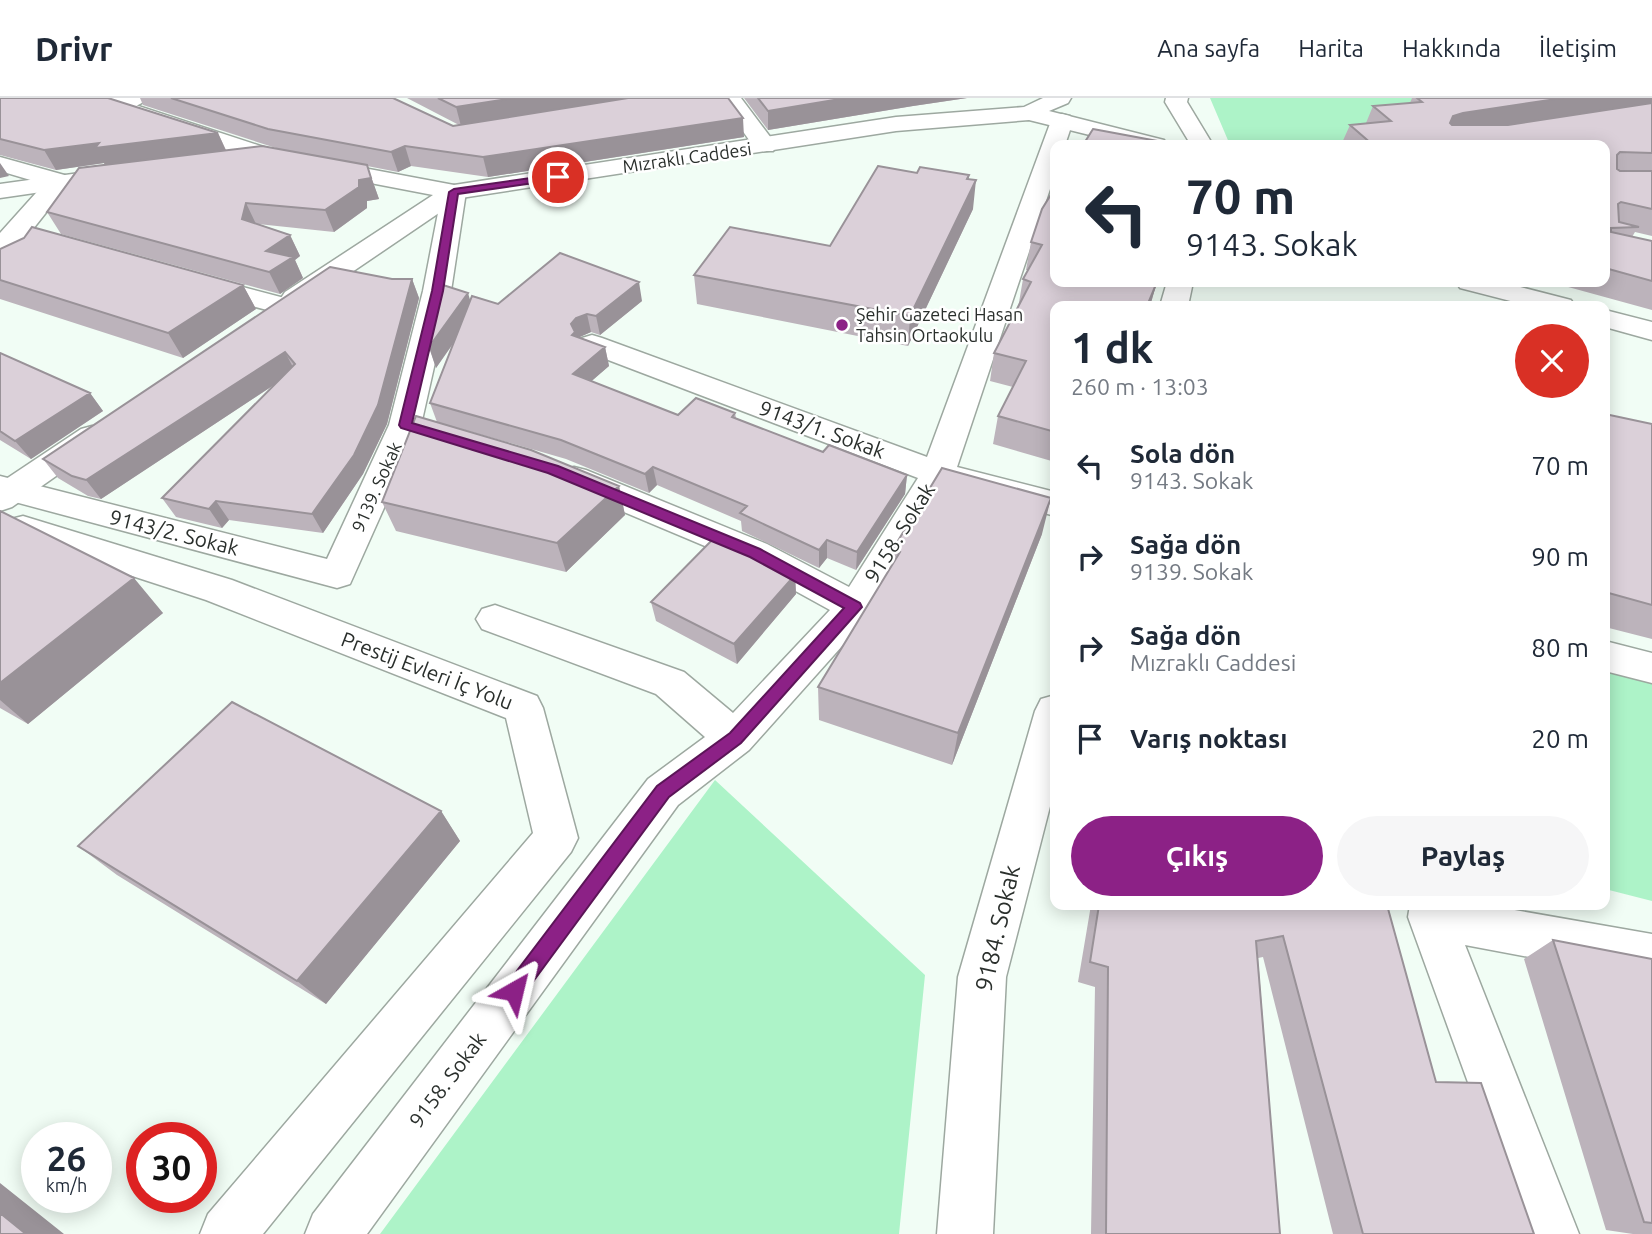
<!DOCTYPE html>
<html lang="tr">
<meta charset="utf-8">
<style>
:root{--surface:#fff;--page:#f6f6f7;--text:#1f2937;--muted:#747a83;--line:#e0e1e3;--accent:#8c2186}
body{margin:0;font-family:Ubuntu,sans-serif;background:var(--page);color:var(--text);height:100vh;display:flex;flex-direction:column;font-size:26px;white-space:nowrap}
*{box-sizing:border-box;margin:0}
p{font-size:23px;color:var(--muted)}
.icon{flex:none;width:38px;height:38px;fill:none;stroke:currentColor;stroke-width:2;stroke-linecap:round;stroke-linejoin:round}
.map{position:relative;flex:1;overflow:hidden}
.details{position:absolute;left:1050px;top:203px;width:560px;height:609px;display:flex;flex-direction:column;background:var(--surface);border-radius:14px;box-shadow:0 4px 18px #0003}
.details>*{flex:none}
.hud{position:absolute;left:1050px;top:42px;width:560px;height:147px;border-radius:14px;box-shadow:0 4px 18px #0003;background:#fff;color:var(--text);overflow:hidden}
.speed{position:absolute;left:21px;top:1024px;display:flex;gap:14px;font-size:35px;font-weight:700;text-align:center}
.speed>*{display:grid;place-content:center;width:91px;height:91px;border-radius:50%;background:var(--surface);box-shadow:0 4px 18px #0003;line-height:1}
.speed small{font-size:18px;font-weight:400}
.speed .limit{border:10px solid #d22;background:#fff;color:#111}
.pin{position:absolute;display:grid;place-items:center;width:60px;height:60px;color:#fff;margin:-30px;border:4px solid #fff;border-radius:50%;box-shadow:0 2px 7px #0007}
.me{position:absolute;width:77px;margin:-38px;rotate:37deg;stroke-linejoin:round;filter:drop-shadow(0 0 5px #0008)}
.turn{display:flex;align-items:center;gap:24px;height:147px;padding:0 21px;font-size:32px}
.turn .icon{width:91px;height:91px;stroke-width:2.5}
.turn b{display:block;font-size:49px;line-height:60px}
.round{display:grid;place-items:center;flex:none;width:74px;height:74px;border-radius:37px;background:var(--page)}
.headline{display:flex;align-items:center;justify-content:space-between;height:119px;padding:0 21px}
h1{font-size:42px;font-weight:600;line-height:52px}
.button{display:flex;gap:14px;margin-top:auto;padding:14px 21px}
.button a{flex:1;height:80px;border-radius:42px;background:var(--accent);color:#fff;font-size:28px;font-weight:600;line-height:80px;text-align:center}
.button a+a{background:var(--page);color:var(--text)}
ul{padding:0;list-style:none}
li{display:flex;align-items:center;gap:21px;height:91px;padding:0 21px}
li div{flex:1}
li b{display:block;font-size:26px}
li em{font-style:normal}
header{display:flex;align-items:center;gap:42px;box-sizing:border-box;height:98px;padding:0 35px;background:var(--surface);border-bottom:2px solid var(--line)}
header strong{font-size:33px}
nav{display:flex;gap:38px;margin-inline-start:auto;font-size:24px}
.map>svg:first-child{display:block}
</style>
<header>
<strong>Drivr</strong>
<nav><a>Ana sayfa</a><a>Harita</a><a>Hakkında</a><a>İletişim</a></nav>
</header>
<div class="map">
<svg width="1652" height="1136" viewBox="0 0 1652 1136">
<rect width="100%" height="100%" fill="#f1fdf5"/>
<!-- green -->
<path fill="#adf3c8" d="M1210 0H1572L1422 47H1230Z
M1605 573 1652 583V803L1605 791Z
M715 682 925 877 899 1136H380Z"/>
<g fill="none" stroke-linecap="round" stroke-linejoin="round">
<defs>
<path id="minor" d="M114 0H147C139 10 119 15 107 12L104 7Z
M1062 16 1070 18 1073 23 1065 47H1055V76L957 369 1055 394V418L946 388 868 519 749 652 678 707 367 1136H305L313 1116 648 681 705 639 656 596 482 531 476 521 482 511 495 507 684 574 733 615 830 512 743 464 562 388 558 380 562 372 574 369 586 372 767 446 849 489 918 380 582 252 578 246 582 240 592 237 602 240 927 359 1051 23 1054 18Z
M0 59 68 78 71 83 33 131 85 145 89 151 85 157 76 159 21 143 9 153 0 155V135L44 86 0 73Z
M454 87 463 89 466 94 451 193 421 327 350 486 337 490 0 400V378L327 461 389 327 423 193 442 94 445 89Z
M201 178 292 202 296 208 292 214 282 216 191 192 187 186 191 180Z
M1456 184H1501L1571 202 1575 208H1530L1460 190Z
M1605 212 1652 224V242L1605 229Z
M23 418 232 482 537 598 543 610 578 740 571 754 263 1136H200L208 1116 533 735 506 620 206 502 28 444 12 456 0 460V429L11 421Z
M1605 543 1652 555V585L1605 573Z
M1410 807H1486L1652 836V882L1465 847 1579 1136H1523L1408 819Z"/>
<path id="tertiary" d="M81 0H114L279 54 283 59 279 64H263L84 5Z
M719 0H741L777 48 773 53H757Z
M1166 0H1188L1187 4 1213 47H1191L1165 4Z
M1167 184H1193L1188 208H1160Z
M1055 597V689L1006 879 993 1136H937L958 879 1035 613 1041 601Z"/>
<path id="secondary" d="M1043 0H1071L1068 5 1049 13 1164 42 1167 47H1130L1029 22 896 33 461 100 305 206 295 208 285 206 281 200 285 194 433 97 313 74 309 69 313 64 321 62 454 87 896 19 1024 9Z
M123 69 131 71 135 76 131 81 0 100V86Z
M92 328 103 331 108 338 103 345 12 409 0 413V385L81 331Z"/>
</defs>
<!-- minor casing -->
<use href="#minor" stroke="#9da8a0" stroke-width="3"/>
<!-- tertiary casing -->
<use href="#tertiary" stroke="#9da8a0" stroke-width="3"/>
<!-- secondary casing -->
<use href="#secondary" stroke="#9da8a0" stroke-width="3"/>
<!-- minor -->
<use href="#minor" fill="#fff" fill-rule="evenodd"/>
<!-- tertiary -->
<use href="#tertiary" fill="#fff" fill-rule="evenodd"/>
<!-- secondary -->
<use href="#secondary" fill="#fff" fill-rule="evenodd"/>
</g>
<!-- wall -->
<path fill="#bcb3bb" d="M0 0 218 35 226 52 276 50 143 7 140 0H393L453 28 459 27 407 0H728L744 39 488 79 411 68 398 74 367 68 379 101 367 103V110L334 134 258 126 290 137 300 158 295 162 303 180 280 196 61 136 47 114 105 67 104 65 56 72 0 57Z
M744 0H967L913 8 768 32Z
M1412 0H1652V138L1635 134 1632 139 1652 143V212L1550 184H1605V47H1341L1350 27 1366 25 1373 8 1410 5Z
M917 75 969 81 973 111 908 248 697 206 694 177 830 148Z
M1042 111 1055 184H1157L1150 208H1055V364L993 346 998 318 1013 289 990 283 994 255 1018 210 1023 181 1028 172H1026L1031 144Z
M0 151 243 187 256 211 183 260 0 201Z
M392 181H412L419 200 387 326 363 376 323 435 229 422 222 430 176 419 162 400 274 287 101 401 88 398 58 380 43 361Z
M470 202 498 206 642 203 600 237 591 234 579 239 605 249 609 268 591 283 678 317 735 315 736 320 823 354 907 377 905 396 856 472 827 460 819 470 742 433 741 423 657 387 649 395 566 361 437 324 430 305 453 246 436 270 429 249Z
M0 255 90 295 103 313 31 361 0 342Z
M1605 316 1652 326V541L1605 529Z
M619 388 625 417 566 474 396 433 382 404Z
M0 413 163 515 28 626 0 610Z
M1042 436 952 667 819 622 818 589 892 468 893 451Z
M795 477 796 496 737 566 656 523 651 504Z
M441 713 460 743 326 906 117 777 78 748Z
M1091 807H1387L1436 984 1534 1136H1333L1263 859 1258 860 1280 1136H1091L1095 889 1078 884Z
M1553 842 1652 861V1136H1633L1606 1132 1524 861Z"/>
<!-- shaded-wall -->
<path fill="#999298" d="M514 0H636L461 28 456 9Z
M846 0H967L913 8 768 32V13Z
M1563 0H1652V7L1442 41 1453 18 1463 15Z
M743 20 744 39 488 79 483 59Z
M218 35 227 55 107 70 104 65 56 72 44 52 99 45Z
M405 48 411 68 398 74 391 54Z
M0 65 9 78 0 80Z
M367 67 379 101 367 103V110L334 134 325 112 359 82Z
M969 77 966 103 976 82 973 111 908 248 910 218Z
M246 105 256 126 242 121Z
M290 137 300 158 295 162 303 180 280 196 269 174 266 153Z
M412 181 419 200 387 326 363 376 323 435 312 416Z
M639 184 642 203 600 237 596 218Z
M1157 184 1150 208H1147Z
M243 187 256 211 183 260 168 235Z
M468 195 474 215 436 270 429 249Z
M587 216 591 234 580 239 577 243 572 237 571 226 576 220Z
M605 249 609 268 578 295 573 276Z
M285 254 295 273 101 401 86 382Z
M90 295 103 313 31 361 15 343Z
M653 369 657 387 649 395 645 376Z
M907 377 905 396 856 472 857 454Z
M619 388 625 417 566 474 557 445Z
M1051 400 1042 436 952 667 958 635Z
M216 403 229 422 222 430 209 411Z
M827 442V460L819 470V452Z
M795 477 796 496 737 566 734 546Z
M134 480 163 515 28 626 0 602V585Z
M441 713 460 743 326 906 297 883Z
M0 1085 64 1136H26L0 1115Z"/>
<!-- building -->
<path fill="#dbd0d9" stroke="#999298" stroke-width="2" d="M0 0H108L218 35 95 50 99 45 44 52 0 41Z
M171 0H393L453 28 628 0H728L743 20 483 59 405 48 391 54 268 31Z
M438 0H514L456 9Z
M758 0H846L768 13Z
M1417 0H1563L1463 15 1453 18 1450 25 1452 27H1508L1652 5V55L1620 54 1617 57V71L1620 73H1652V111L1621 104 1618 106 1619 124 1639 129 1611 130V134L1652 143V183L1605 170V47H1373L1350 27 1391 23 1373 8 1422 4Z
M1093 31 1179 47H1083Z
M262 48 367 67 371 80 359 82V89L325 112 246 105 242 121 290 137 266 153 293 159 269 174 47 114 79 70Z
M878 68 917 75 920 69 969 77 967 81 976 82 910 218 694 177 730 129 830 148Z
M1055 90V184H1157L1147 208H1055V334L998 318 1026 263 994 255 1031 184 1023 181 1042 147 1031 144 1042 111Z
M32 129 243 187 168 235 0 182V151L24 140Z
M560 155 639 184 596 218 587 216 576 220 571 226 575 234 572 237 605 249 573 276 678 317 696 300 735 315 732 319 823 354 829 347 907 377 857 454 827 442 819 452 740 415 747 408 653 369 645 376 561 342 430 305 472 198 498 206Z
M330 169 392 181H412L378 307 354 357 312 416 216 403 209 411 162 400 295 266 285 254 86 382 72 378 43 361Z
M443 187 468 195 429 249Z
M0 255 90 295 15 343 0 333Z
M1605 316 1652 326V507L1605 494Z
M416 318 531 352 619 388 557 445 382 404Z
M942 370 1051 400 958 635 818 589 900 454 893 451Z
M0 413 134 480 0 585Z
M717 437 795 477 734 546 651 504Z
M232 604 441 713 297 883 78 748Z
M1099 807H1387L1436 984 1481 985 1534 1136H1363L1283 838 1256 843 1280 1136H1106L1108 869 1090 864Z
M1553 842 1652 861V1125L1644 1124Z
M0 1115 26 1136H0Z"/>
<!-- route -->
<path fill="#8c2186" stroke="#5b1557" stroke-width="2" d="M558 76 563 79 561 81 458 96 443 193 412 325 558 368 760 451 860 505 862 509 741 645 669 699 521 900 514 903 507 900 504 893 507 886 657 688 730 635 844 510 750 459 548 375 401 330 399 327 432 193 449 94 454 91Z"/>
<!-- markers -->
<circle fill="#8c2186" stroke="#fff" stroke-width="2.5" cx="842" cy="227" r="7"/>
<g text-anchor="middle" stroke-width="5" stroke-linejoin="round" paint-order="stroke">
<!-- far-street labels -->
<g font-size="18" fill="#2a2f2c" stroke="#fff">
<text transform="translate(687 60) rotate(-8)" y="6">Mızraklı Caddesi</text>
<text transform="translate(377 389) rotate(-66)" y="6">9139. Sokak</text>
</g>
<!-- far-poi labels -->
<g font-size="18" fill="#2a2f2c" stroke="#fff" text-anchor="start">
<text x="856" y="223">Şehir Gazeteci Hasan<tspan x="856" dy="21">Tahsin Ortaokulu</tspan></text>
</g>
<!-- street labels -->
<g font-size="21" fill="#2a2f2c" stroke="#fff">
<text transform="translate(822 332) rotate(20)" y="7">9143/1. Sokak</text>
<text transform="translate(174 435) rotate(14)" y="7">9143/2. Sokak</text>
<text transform="translate(900 435) rotate(-58)" y="7">9158. Sokak</text>
<text transform="translate(427 573) rotate(21)" y="7">Prestij Evleri İç Yolu</text>
<text transform="translate(448 982) rotate(-53)" y="7">9158. Sokak</text>
</g>
<!-- near-street labels -->
<g font-size="24" fill="#2a2f2c" stroke="#fff">
<text transform="translate(998 830) rotate(-77)" y="8">9184. Sokak</text>
</g>
</g>
</svg>
<div class="speed"><div>26<small>km/h</small></div><div class="limit">30</div></div>
<div class="pin" style="left:558px;top:79px;background:#d93025"><svg class="icon" aria-label="arrive" viewBox="0 0 24 24"><path d="M6 21V4h12l-3 4 3 4H6"/></svg></div>
<svg class="me" style="left:514px;top:893px" viewBox="-20 -20 40 40"><path d="M0-17L14 15 0 8-14 15z" fill="#8c2186" stroke="#fff" stroke-width="4"/></svg>
<div class="hud">
<div class="turn"><svg class="icon" aria-label="left" viewBox="0 0 24 24"><path d="M17 20v-9H6M10 6l-5 5 5 5"/></svg><div><b>70 m</b>9143. Sokak</div></div>
</div>
<section class="details">
<div class="headline"><div><h1>1 dk</h1><p>260 m · 13:03</p></div><a class="round" style="background:#d93025;color:#fff"><svg class="icon" aria-label="close" viewBox="0 0 24 24"><path d="M6 6l12 12M18 6L6 18"/></svg></a></div>
<ul>
<li><svg class="icon" aria-label="left" viewBox="0 0 24 24"><path d="M17 20v-9H6M10 6l-5 5 5 5"/></svg><div><b>Sola dön</b><p>9143. Sokak</p></div><em>70 m</em></li>
<li><svg class="icon" aria-label="right" viewBox="0 0 24 24"><path d="M7 20v-9h11M14 6l5 5-5 5"/></svg><div><b>Sağa dön</b><p>9139. Sokak</p></div><em>90 m</em></li>
<li><svg class="icon" aria-label="right" viewBox="0 0 24 24"><path d="M7 20v-9h11M14 6l5 5-5 5"/></svg><div><b>Sağa dön</b><p>Mızraklı Caddesi</p></div><em>80 m</em></li>
<li><svg class="icon" aria-label="arrive" viewBox="0 0 24 24"><path d="M6 21V4h12l-3 4 3 4H6"/></svg><div><b>Varış noktası</b></div><em>20 m</em></li>
</ul>
<div class="button"><a>Çıkış</a><a>Paylaş</a></div>
</section>
</div>
